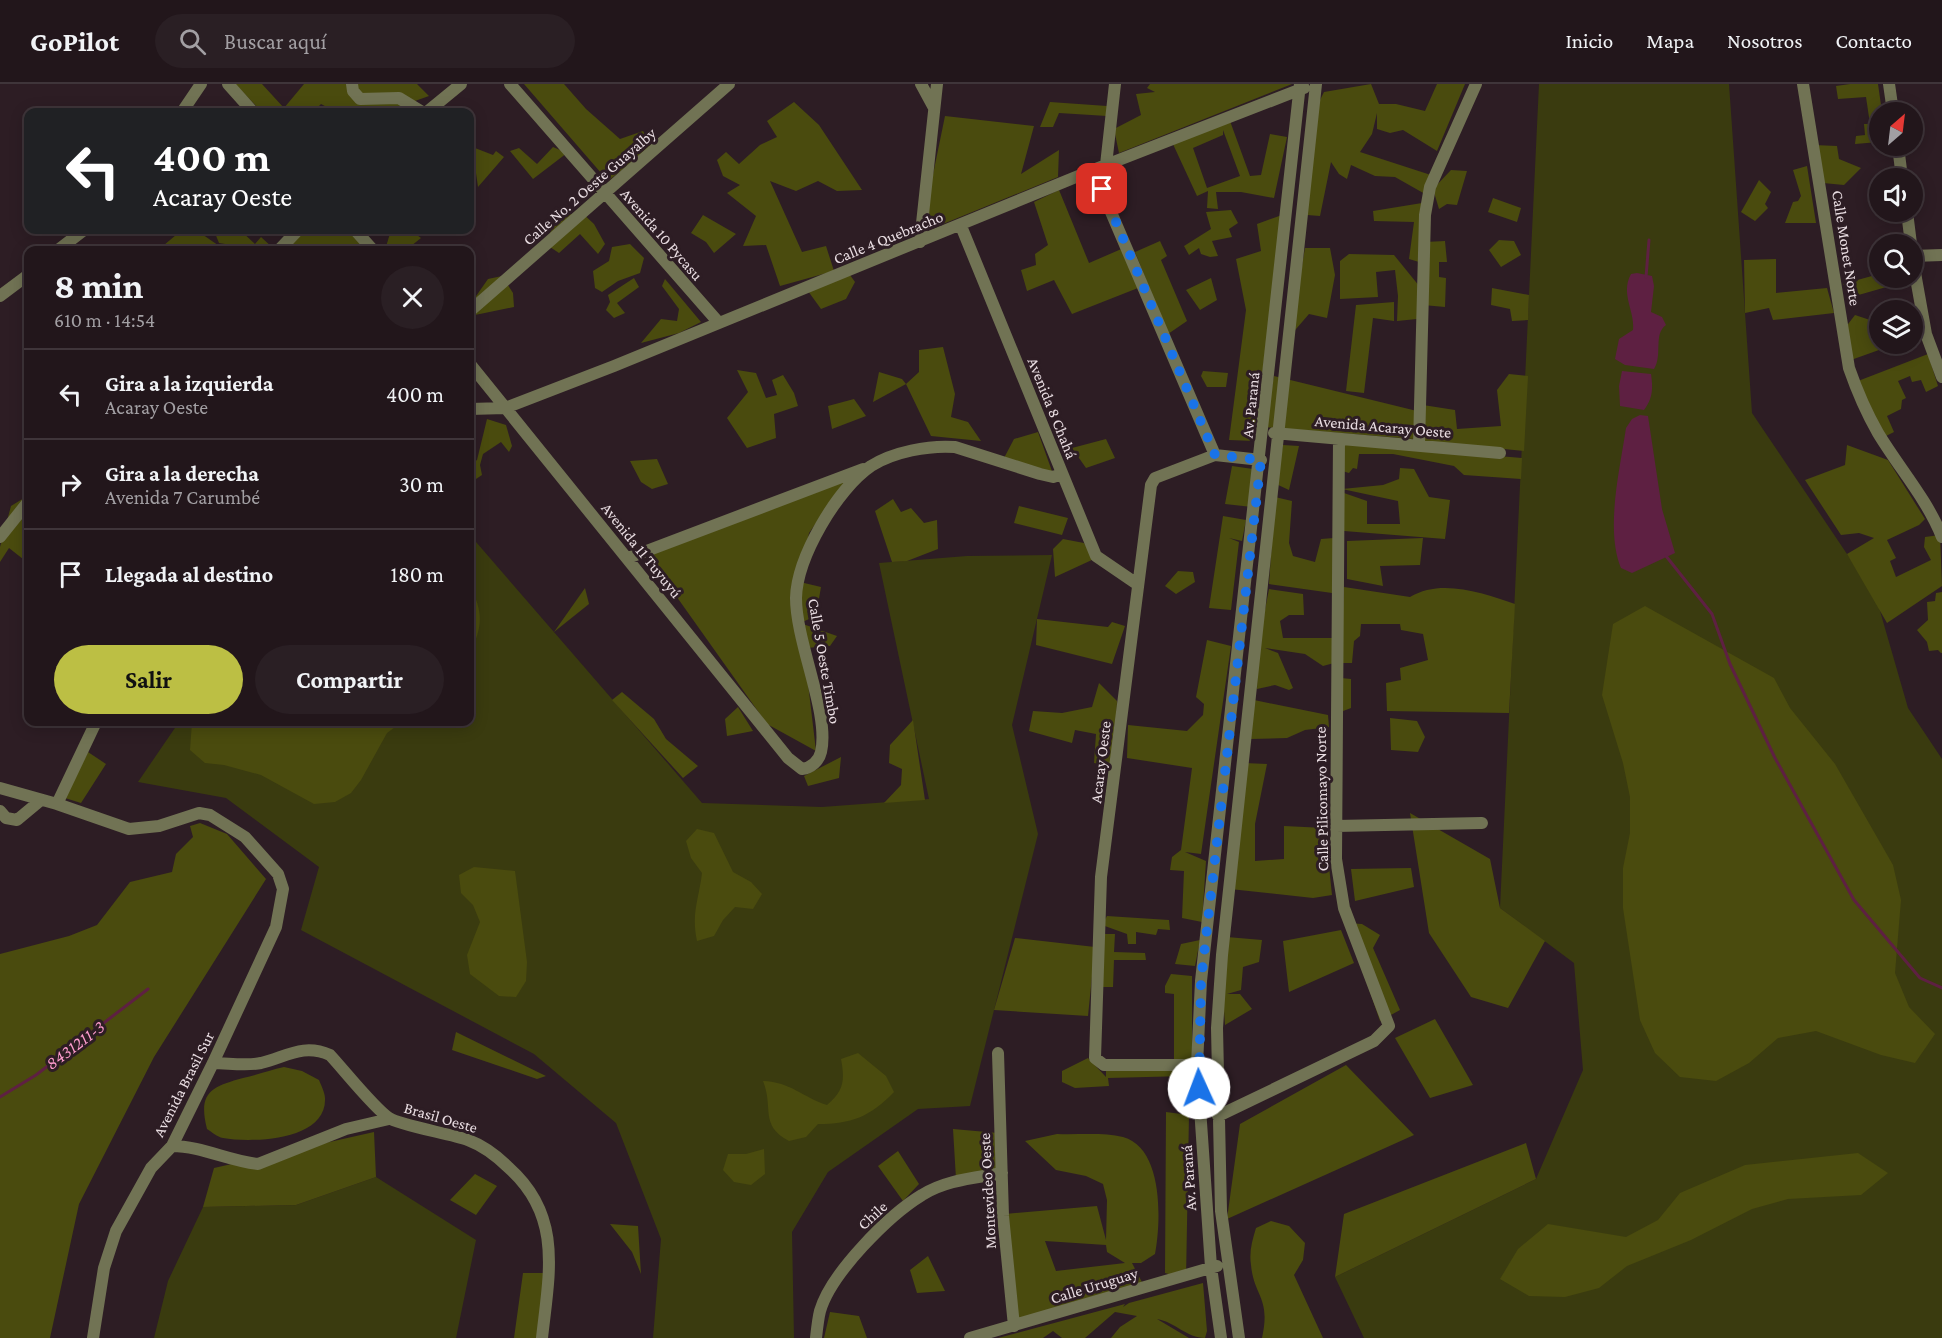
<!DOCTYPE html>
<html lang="es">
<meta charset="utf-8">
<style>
:root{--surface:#22161b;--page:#2a1f24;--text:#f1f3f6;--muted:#a29fa3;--line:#3f353a;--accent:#bcbf44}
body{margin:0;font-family:"Crimson Pro",serif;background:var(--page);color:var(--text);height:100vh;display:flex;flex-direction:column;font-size:22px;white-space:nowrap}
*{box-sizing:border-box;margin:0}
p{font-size:20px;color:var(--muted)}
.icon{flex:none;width:33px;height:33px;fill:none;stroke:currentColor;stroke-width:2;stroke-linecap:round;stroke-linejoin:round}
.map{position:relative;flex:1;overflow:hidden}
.side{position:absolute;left:24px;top:162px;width:450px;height:480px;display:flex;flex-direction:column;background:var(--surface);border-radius:12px;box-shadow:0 3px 15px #0003,0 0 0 2px var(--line)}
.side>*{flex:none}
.hud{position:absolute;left:24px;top:24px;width:450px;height:126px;border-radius:12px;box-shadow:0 3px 15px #0003,0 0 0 2px var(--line);background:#202124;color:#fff;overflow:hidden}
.needle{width:39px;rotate:28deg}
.buttons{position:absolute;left:1869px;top:18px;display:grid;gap:12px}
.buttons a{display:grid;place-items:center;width:54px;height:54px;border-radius:50%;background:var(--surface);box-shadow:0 3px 15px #0003,0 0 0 2px var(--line);font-size:30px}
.pin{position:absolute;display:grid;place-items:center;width:51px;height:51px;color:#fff;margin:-26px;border-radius:12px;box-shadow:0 3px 9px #0006}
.me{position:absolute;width:66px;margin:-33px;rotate:358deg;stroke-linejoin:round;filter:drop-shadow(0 0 4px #0008)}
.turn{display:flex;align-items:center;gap:21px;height:126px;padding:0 30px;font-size:27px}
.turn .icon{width:78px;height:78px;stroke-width:2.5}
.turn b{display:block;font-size:42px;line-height:51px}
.round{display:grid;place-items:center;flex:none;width:63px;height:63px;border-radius:32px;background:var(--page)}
.summary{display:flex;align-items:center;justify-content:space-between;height:102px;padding:0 30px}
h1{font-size:36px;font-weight:700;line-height:45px}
.button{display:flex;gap:12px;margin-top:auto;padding:12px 30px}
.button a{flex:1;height:69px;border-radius:36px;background:var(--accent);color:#111;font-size:24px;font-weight:700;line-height:69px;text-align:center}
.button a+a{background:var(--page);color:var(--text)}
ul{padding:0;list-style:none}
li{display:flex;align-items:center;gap:18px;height:90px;padding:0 30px;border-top:2px solid var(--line)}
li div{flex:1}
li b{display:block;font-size:22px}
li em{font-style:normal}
header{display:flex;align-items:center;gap:36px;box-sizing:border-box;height:84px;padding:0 30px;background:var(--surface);border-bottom:2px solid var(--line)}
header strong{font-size:28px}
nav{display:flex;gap:33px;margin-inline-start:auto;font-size:21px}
.search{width:420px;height:54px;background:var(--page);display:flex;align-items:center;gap:15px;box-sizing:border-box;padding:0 21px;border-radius:33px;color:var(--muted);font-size:22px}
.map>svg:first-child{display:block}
</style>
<header>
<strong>GoPilot</strong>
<div class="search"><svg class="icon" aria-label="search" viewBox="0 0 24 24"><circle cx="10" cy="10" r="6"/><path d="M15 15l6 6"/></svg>Buscar aquí</div>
<nav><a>Inicio</a><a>Mapa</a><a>Nosotros</a><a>Contacto</a></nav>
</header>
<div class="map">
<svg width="1942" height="1254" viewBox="0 0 1942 1254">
<rect width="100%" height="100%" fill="#2d1d24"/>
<!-- green -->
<path fill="#3a3b0f" d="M1539 0H1729L1752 329 1876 513 1908 624 1942 675V1254H1364L1335 1193 1536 1095 1583 986 1574 879 1500 824Z
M470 451 702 719 822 723 929 715 879 479 967 472 1052 471 1012 641 1038 750 970 1022 918 1025 828 1088 792 1148 794 1254H653L661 1155 616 1039 534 970 301 846 319 783 226 714 138 698 179 638H470Z
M376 1093 476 1156 456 1254H154L168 1197 203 1123 296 1121Z"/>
<!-- forest -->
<path fill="#4a4b0e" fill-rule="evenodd" d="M235 0H262L284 24 304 0H417L429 12 401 22 397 28C371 28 343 33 321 20L313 28H262Z
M524 0H564L586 25 620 55 643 47 652 62 608 97Z
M1150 0H1292L1119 69 1114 45 1141 31 1136 10 1155 8 1147 4Z
M1371 0 1379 20H1396L1425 27 1437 0H1465L1437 67 1403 46 1390 49 1377 45V29L1372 50 1360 68 1434 92 1425 110 1395 93 1375 92 1351 81 1347 95 1339 90 1331 78 1320 132 1307 131 1314 28 1324 8Z
M1850 0H1878L1882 28H1880L1879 58 1855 60 1856 52 1865 51 1864 40H1870L1866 13 1838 15 1836 2Z
M794 18 819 41 862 106 837 107 818 97 796 107 770 97 802 168 826 162 834 187 780 202 766 161 743 162 756 132 727 109 740 101 723 92 717 76 726 68 739 80 760 61 777 53 767 37Z
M1050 18 1107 22V32L1059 29 1053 43H1040Z
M945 32 1034 42 1021 90 1059 66 1058 93 921 149Z
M1230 37 1250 92 1261 91 1270 50 1287 53 1274 114 1241 108H1216L1218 125 1207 124 1208 107 1197 112 1172 58ZM1223 46 1240 92 1207 104 1193 64 1223 51Z
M470 59 475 64 493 71 496 67 504 73 478 103 475 82 470 79Z
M1814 61 1837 62 1839 75 1861 84 1844 101 1823 99Z
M553 63 567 69 533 95 510 67 519 64 537 80Z
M1807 82 1816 139H1785L1793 118 1798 117 1801 112 1793 86Z
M1451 86 1467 87 1457 121 1447 120 1439 125 1433 105Z
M1759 96 1771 108 1765 120 1768 124 1755 137 1741 128Z
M1059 106 1089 179 1126 163 1138 204 1072 230 1054 196 1027 207 1021 186 1036 181 1035 170 1048 161 1034 118Z
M1493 114 1521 124 1517 138 1488 128Z
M1422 119 1419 178 1409 175 1414 138 1374 137 1373 127Z
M1231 126 1238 139 1229 145 1232 153 1212 157 1218 172 1210 173 1201 170 1199 164 1189 171 1184 162 1211 145 1206 128Z
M580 127 594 140 605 160 598 170 580 150 559 169 550 163V149L558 135Z
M703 131 736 150 714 169 706 158 691 149Z
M1282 131 1254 357 1229 356 1246 226 1236 175 1261 167 1257 140Z
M182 146H196L225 166H158Z
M218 146H240L255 160 261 153 273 164 272 166H247L244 163 219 159 215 149Z
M302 146H351L370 166H283Z
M391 146H410L421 154 406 166H385Z
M1499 156 1514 157 1521 171 1501 183 1489 166Z
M1160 157 1167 172 1161 176 1187 237 1168 250 1135 168Z
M1445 157 1447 178H1439V193L1446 194 1445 223 1423 221 1425 158Z
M630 160 644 174 640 189 618 197 602 208 595 204 593 187 609 177 612 163Z
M1305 164H1330L1335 191 1327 234 1309 230 1290 252Z
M1349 170 1394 171 1420 203 1417 235 1397 237 1398 212 1395 186 1376 188 1378 213 1340 215V177Z
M1776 175V209L1827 204 1834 229 1773 236 1769 224 1745 229 1744 176Z
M1879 190 1880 194H1896L1897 200 1855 212 1843 200Z
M850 191 855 198 846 215 821 225 808 207Z
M502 192 513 209 514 223 475 231 474 215 488 195Z
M634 194 639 203 617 219 625 229 614 234 606 226 610 218 608 211Z
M1211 194 1217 216 1200 226 1186 206Z
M665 195 701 238 679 249 641 259 661 235 677 237 679 225 662 202Z
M1492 204 1529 211 1528 236 1512 237 1510 225 1491 221Z
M1394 218V237L1373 234 1364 309 1346 307 1356 221Z
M1855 231 1879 239 1880 260 1893 261 1851 276 1845 244Z
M943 263 955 310 951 333 968 338 981 357 931 352 906 300 873 318 879 288 902 295 906 300 919 288V266Z
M1928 270 1938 302 1926 308 1921 296 1912 298 1910 292 1898 297 1906 314 1902 316 1901 325 1887 332 1894 348 1884 353 1858 297Z
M737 286 756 289 766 314 777 311 772 296 783 291 794 309 798 322 774 330 776 354 747 364 727 334 748 308Z
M1203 287 1228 289 1226 303H1207L1201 292Z
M1509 290 1528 292 1524 367 1424 357 1423 321 1455 326 1457 345 1501 342 1497 306Z
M1274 292 1417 327 1414 355 1264 343Z
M854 315 866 332 832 345 828 322Z
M487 335 506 341 512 362 509 368 501 358 483 370 480 381 482 391 470 399V381L477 376Z
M1038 348 1053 390 1004 374 1014 355Z
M1106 355 1115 374 1086 384 1072 364Z
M1344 359 1522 374 1521 395 1464 391 1454 382 1393 370H1359L1357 385 1353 384 1349 389 1342 387Z
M1283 361 1299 362 1289 406 1276 400Z
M1847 361 1888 376 1925 435 1919 441 1887 456 1896 474 1890 477 1896 493 1931 476 1924 463 1925 453 1940 451 1942 502 1887 539 1847 470 1874 454 1859 449 1841 451 1805 396 1845 381Z
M657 375 668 400 652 405 641 398 630 377Z
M1232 382 1253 385 1252 423 1225 420Z
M1400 384 1414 385 1429 413 1450 416 1445 455 1344 447V409L1367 417V440H1400L1398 417 1342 405 1383 401 1399 395Z
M850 391 809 449 800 493V498L821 503 816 532 800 539 837 552 830 562 806 564 801 540 816 667 767 640 647 471Z
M1275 413 1292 417 1289 459 1293 472 1315 478 1321 455 1334 454 1332 509 1269 500Z
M24 414 28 421V479L9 464 0 478V463L11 422Z
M893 415 901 428 911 424 924 439 937 436 938 465 907 477 892 478 875 427Z
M1019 422 1068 434 1062 451 1014 439Z
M1223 432 1246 436 1242 457 1229 454 1239 458 1231 526 1209 524Z
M1423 454 1420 481 1380 482 1383 502 1347 495V457Z
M1063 455 1084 459 1094 475 1055 493 1053 465Z
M1178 487 1193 488 1195 498 1176 510 1165 502Z
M1344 503 1410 513C1441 494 1483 509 1515 520L1509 629 1387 627 1386 599 1401 596 1400 584 1428 576 1423 550 1401 546 1400 540H1361L1360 552 1354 557 1352 579H1343L1341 594 1351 595V624L1338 629Z
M470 504C484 526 482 546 470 568Z
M585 504 589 520 554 548Z
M1269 505 1303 510 1304 531H1289L1280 537 1283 554H1335L1334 579 1323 582 1305 570 1265 564 1278 569 1293 604 1289 606 1275 601 1257 605 1258 562Z
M1942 508V569H1941L1938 566 1929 567 1927 558 1917 546 1928 536 1927 518 1935 517 1936 509Z
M1645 522 1774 594 1790 624 1835 680 1893 781 1901 816 1895 889 1909 923 1935 950 1915 979 1881 971 1816 947 1778 954 1749 979 1716 997 1680 993 1655 969 1640 936 1623 824V784L1630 749V713L1623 679 1602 611 1613 540Z
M1037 535 1108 543 1112 538 1125 542 1112 580 1036 561Z
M1207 556 1231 562 1201 770 1185 768 1206 777 1202 838 1182 834 1184 787 1170 786 1172 773 1181 766 1192 684 1127 674 1128 641 1187 647 1203 631 1204 620 1196 613Z
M1099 599 1117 617 1115 683 1094 679 1096 650 1075 646 1072 659 1029 647 1033 627 1062 629 1092 623Z
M622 608 654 635 666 655 698 682 683 694 612 616Z
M1254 616 1328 631 1329 643 1305 646 1287 654 1250 655Z
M738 623 753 647 727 652 725 635Z
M1390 634 1417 637 1425 653 1418 668 1391 666Z
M913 636 925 716 884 719 901 701 902 685 889 679 890 661Z
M192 638H402L387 649 361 696 351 709 335 718 314 720 261 691 224 681 205 679 190 666Z
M88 668 106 680 81 719 65 714Z
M841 673 839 694 808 702 804 692Z
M1244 679 1267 680 1255 740V777L1284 775V742L1325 744 1332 811 1313 814 1230 805Z
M1410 729 1490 775 1500 824 1545 857 1508 924 1471 913 1429 849Z
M200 739 227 750 266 795 154 973 79 1120 50 1254H0V870L69 852 97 841 130 798 172 788 176 770 193 753 190 742Z
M697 745 714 749 733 788 751 798 762 810 753 825 735 823 723 836 714 852 697 857C691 829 699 815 702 789L691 774 686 757Z
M474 783 515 787 527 878 526 897 516 913 499 912 470 890 467 871 480 838 473 821 461 809 459 791Z
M1411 784 1414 803 1355 817 1351 785Z
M1107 832 1169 836 1170 846 1158 845 1156 851 1136 848V860H1128L1127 850 1102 841Z
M1346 839 1362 840 1380 851 1373 864 1400 926 1380 937Z
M1341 846 1354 879 1289 908 1283 857Z
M1104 850H1115L1114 868 1145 869 1146 876H1114L1113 903H1100Z
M1227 853 1262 856 1259 878 1243 883 1241 906 1227 910H1240L1252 925 1225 941 1223 912Z
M1015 854 1095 863 1088 932 994 926Z
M1200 856 1195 882 1175 880 1181 860Z
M1171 890 1192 892V975L1174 976V910L1165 909V902Z
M1435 935 1473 1001 1430 1014 1395 954Z
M456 948 546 992 537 995 452 966Z
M858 969 886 992 894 1008C870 1033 851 1040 818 1040L806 1053 789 1057C759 1041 774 1024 763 997 791 998 802 1013 827 1021 844 1007 845 996 841 975Z
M1088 974 1106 993V985L1187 984 1186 992 1108 994 1109 1002 1075 1004 1062 998V987Z
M1346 981 1414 1051 1227 1135 1240 1040Z
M284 983 302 987 319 996C321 1001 325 1009 325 1014 327 1057 251 1059 223 1054 217 1053 212 1048 207 1045 198 1009 210 1003 243 994 257 991 270 986 284 983Z
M1166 1028 1189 1031 1186 1195 1165 1189Z
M953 1045 998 1049 1000 1087 956 1095Z
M374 1048 376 1093 296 1121 203 1123 214 1084Z
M1057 1050C1078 1051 1103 1048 1123 1053 1164 1064 1161 1139 1155 1170L1141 1179H1132L1145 1204 1016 1240 1005 1130 1097 1122 1106 1156 1107 1116 1103 1100 1086 1092 1056 1086 1025 1057ZM1045 1157 1106 1161 1107 1168 1125 1179 1056 1187Z
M1526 1059 1536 1095 1335 1193 1344 1130Z
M764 1065 765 1090 751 1101 734 1098 723 1086 728 1070H746Z
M898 1067 919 1100 903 1117 878 1082Z
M1858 1069 1888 1089 1861 1111 1788 1115 1752 1125 1691 1156 1627 1182 1599 1204 1565 1213 1529 1212 1500 1195 1518 1165 1548 1140 1626 1153 1658 1136 1680 1109 1745 1081Z
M475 1090 497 1102 476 1131 450 1116Z
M1271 1137 1289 1142 1305 1159 1303 1176 1294 1191 1323 1254H1262C1271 1213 1254 1213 1251 1181 1249 1168 1252 1157 1256 1144Z
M610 1140 638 1142 641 1190 632 1168Z
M928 1172 945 1207 917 1209 910 1186Z
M523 1189H547L538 1254H514Z
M1203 1199 1207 1247 1205 1254C1187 1254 1175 1238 1157 1235L1189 1254H1111L1120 1243 1137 1232 1115 1228 1085 1254H1062L1053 1247 1043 1254H998L1125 1220 1123 1223 1129 1219Z
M830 1228 859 1232 867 1254H824Z"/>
<!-- water -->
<path fill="#5e2042" d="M1637 189 1652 192 1654 202 1651 228 1662 233 1666 241C1653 250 1663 271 1654 285L1625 281 1615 275 1619 255 1633 246C1635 227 1620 210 1631 190Z
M1622 287 1651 290C1653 304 1653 314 1644 326L1620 322 1619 302Z
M1640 331 1648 332 1662 425 1675 469 1632 489 1621 484C1605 445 1620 385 1626 344L1632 335Z"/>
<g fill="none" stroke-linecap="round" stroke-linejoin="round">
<!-- stream -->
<path stroke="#5e2042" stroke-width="3" d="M1646 193 1649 156
M1666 472 1712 530 1730 580 1775 674 1854 816 1920 894 1942 904
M0 1013 36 991 148 905"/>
<!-- minor -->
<path stroke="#717354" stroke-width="12" d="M228 0 253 28
M352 0 353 7 360 15 399 14 422 28
M510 0 719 239
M921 0 934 24
M1803 0 1849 284C1857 307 1866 328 1878 349 1899 384 1927 415 1942 453
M1889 0 1893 28
M182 28 201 0
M427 28 461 0
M1898 62 1902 94
M1106 81 1115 0
M1093 86 1215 371
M1907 128 1911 160
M961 142 1096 472 1137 500
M355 146 373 166
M920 158 937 0
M58 166 84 146
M279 166 298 146
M1912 172 1926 250 1942 293
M1913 172 1942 171
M0 212 28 191
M470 227 729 0
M470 280 788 674 802 685C811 684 819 677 821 668 830 630 796 559 796 514 797 473 837 405 871 382 893 368 929 361 955 363L1040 390 1053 393 1062 390
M470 325 505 324 614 282 1093 86 1304 4
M1274 349 1500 369
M1419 361 1425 131 1430 103 1476 0
M0 453 28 418
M628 474 863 385
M0 704 57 720 129 745 159 742 199 729 210 731 245 753 278 790 283 805 276 843 213 979 172 1062 151 1084 116 1147 104 1184 93 1254
M57 720 96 638
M0 727 6 734 17 736 41 716
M1336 742 1482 739
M998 969 1003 1132 1014 1242
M213 979C228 979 246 982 261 979 286 973 303 959 330 971 344 986 374 1024 389 1034 399 1041 451 1050 468 1056 484 1062 497 1072 509 1084 563 1132 549 1190 542 1254
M1197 981H1104L1095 974 1101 793 1151 401 1155 394 1215 371 1261 376
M1218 1032 1374 957 1389 942 1344 824 1336 775 1339 356
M172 1062C201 1062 229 1077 258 1080L346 1045 389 1035
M816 1254C817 1245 818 1235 820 1227 831 1189 889 1131 922 1111 945 1096 975 1094 1002 1089
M970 1254 1217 1182
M1221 1254 1211 1183 1197 981 1201 897 1300 0
M1239 1254 1221 1127 1217 944 1222 871 1316 0"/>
</g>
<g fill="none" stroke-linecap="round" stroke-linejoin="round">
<!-- route -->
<path stroke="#1a73e8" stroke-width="10" stroke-dasharray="0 18" d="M1102 105 1215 371 1261 376 1201 897 1199 1004"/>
</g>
<g text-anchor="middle" stroke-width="6" stroke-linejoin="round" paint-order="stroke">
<!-- street labels -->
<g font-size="16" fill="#e9dde2" stroke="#2d1d24">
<text transform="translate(589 102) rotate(-41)" y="6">Calle No. 2 Oeste Guayalby</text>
<text transform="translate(662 150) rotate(49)" y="6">Avenida 10 Pycasu</text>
<text transform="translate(888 153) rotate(-22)" y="6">Calle 4 Quebracho</text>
<text transform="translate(1847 164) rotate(81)" y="6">Calle Monet Norte</text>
<text transform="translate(1250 321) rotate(-84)" y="6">Av. Paraná</text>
<text transform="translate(1053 324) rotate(68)" y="6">Avenida 8 Chahá</text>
<text transform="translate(1383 342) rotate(5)" y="6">Avenida Acaray Oeste</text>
<text transform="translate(642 466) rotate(51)" y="6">Avenida 11 Tuyuyú</text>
<text transform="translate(825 577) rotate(80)" y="6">Calle 5 Oeste Timbo</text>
<text transform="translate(1100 678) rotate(-83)" y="6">Acaray Oeste</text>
<text transform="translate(1321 715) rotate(-91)" y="6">Calle Pilicomayo Norte</text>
<text transform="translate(183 1000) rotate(-63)" y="6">Avenida Brasil Sur</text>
<text transform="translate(441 1033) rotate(16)" y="6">Brasil Oeste</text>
<text transform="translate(1188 1094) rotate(-94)" y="6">Av. Paraná</text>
<text transform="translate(987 1107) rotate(-93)" y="6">Montevideo Oeste</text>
<text transform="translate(872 1131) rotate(-43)" y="6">Chile</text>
<text transform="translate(1094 1201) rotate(-17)" y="6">Calle Uruguay</text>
</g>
<!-- water labels -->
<g font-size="18" font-style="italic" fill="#fe9ccd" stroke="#2d1d24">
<text transform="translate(75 961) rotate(-37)" y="6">8431211-3</text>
</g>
</g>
</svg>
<div class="buttons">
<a><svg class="needle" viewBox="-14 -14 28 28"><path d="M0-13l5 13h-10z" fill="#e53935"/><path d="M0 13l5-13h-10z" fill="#a29fa3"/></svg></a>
<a><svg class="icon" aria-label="sound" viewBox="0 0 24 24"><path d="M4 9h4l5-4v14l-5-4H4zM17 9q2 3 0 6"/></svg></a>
<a><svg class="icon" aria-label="search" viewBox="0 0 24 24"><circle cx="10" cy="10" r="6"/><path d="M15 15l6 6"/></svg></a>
<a><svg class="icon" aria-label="layers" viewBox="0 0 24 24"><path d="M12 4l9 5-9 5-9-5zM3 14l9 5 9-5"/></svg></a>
</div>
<div class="pin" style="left:1102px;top:105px;background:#d93025"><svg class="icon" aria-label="arrive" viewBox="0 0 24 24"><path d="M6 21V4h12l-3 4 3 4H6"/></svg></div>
<svg class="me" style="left:1199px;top:1004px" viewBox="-20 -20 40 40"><circle r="19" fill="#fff"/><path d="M0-13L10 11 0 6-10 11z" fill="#1a73e8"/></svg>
<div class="hud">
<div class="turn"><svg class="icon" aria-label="left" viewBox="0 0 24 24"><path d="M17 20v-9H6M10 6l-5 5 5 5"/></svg><div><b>400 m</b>Acaray Oeste</div></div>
</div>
<section class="side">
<div class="summary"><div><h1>8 min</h1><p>610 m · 14:54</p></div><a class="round"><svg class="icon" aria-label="close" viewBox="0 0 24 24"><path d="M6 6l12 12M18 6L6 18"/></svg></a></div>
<ul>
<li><svg class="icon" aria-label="left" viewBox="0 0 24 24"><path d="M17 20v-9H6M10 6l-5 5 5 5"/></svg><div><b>Gira a la izquierda</b><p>Acaray Oeste</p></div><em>400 m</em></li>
<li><svg class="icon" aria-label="right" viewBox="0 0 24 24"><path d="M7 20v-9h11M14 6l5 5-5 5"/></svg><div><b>Gira a la derecha</b><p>Avenida 7 Carumbé</p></div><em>30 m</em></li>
<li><svg class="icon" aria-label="arrive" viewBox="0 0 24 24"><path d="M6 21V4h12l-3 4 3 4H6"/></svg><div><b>Llegada al destino</b></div><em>180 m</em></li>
</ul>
<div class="button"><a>Salir</a><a>Compartir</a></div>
</section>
</div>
